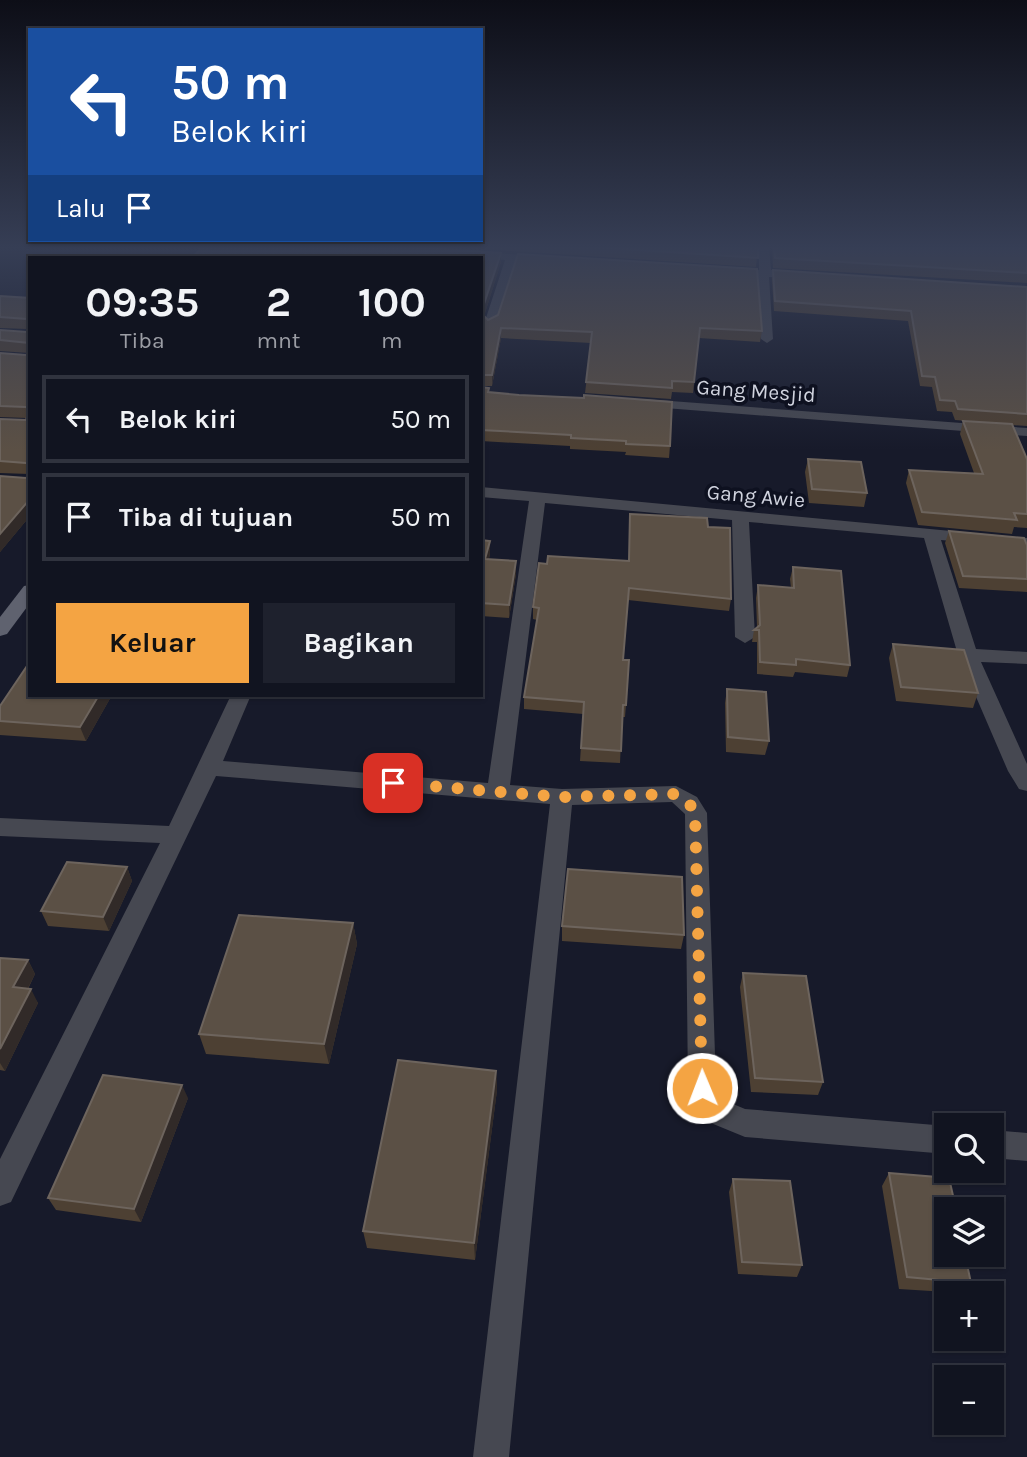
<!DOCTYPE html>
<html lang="id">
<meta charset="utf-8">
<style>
:root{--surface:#111420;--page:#1e212d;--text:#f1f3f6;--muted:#9c9ea5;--line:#30333e;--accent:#f4a443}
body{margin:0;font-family:Karla,sans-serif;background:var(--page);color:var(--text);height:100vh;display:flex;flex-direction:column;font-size:26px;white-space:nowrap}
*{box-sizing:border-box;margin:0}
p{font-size:23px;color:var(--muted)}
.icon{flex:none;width:38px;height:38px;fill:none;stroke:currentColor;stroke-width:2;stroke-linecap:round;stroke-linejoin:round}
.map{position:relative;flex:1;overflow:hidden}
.drawer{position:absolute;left:28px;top:256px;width:455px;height:441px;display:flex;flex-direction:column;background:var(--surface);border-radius:0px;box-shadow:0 2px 5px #0004,0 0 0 2px var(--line)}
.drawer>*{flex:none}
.guide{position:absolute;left:28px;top:28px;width:455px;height:214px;border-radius:0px;box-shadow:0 2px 5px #0004,0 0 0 2px var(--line);background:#1a4fa0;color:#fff;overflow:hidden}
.controls{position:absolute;left:934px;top:1113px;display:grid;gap:14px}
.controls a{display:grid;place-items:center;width:70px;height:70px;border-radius:0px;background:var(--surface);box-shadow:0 2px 5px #0004,0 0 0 2px var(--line);font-size:35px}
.pin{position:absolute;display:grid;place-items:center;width:60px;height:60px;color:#fff;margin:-30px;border-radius:14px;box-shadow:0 4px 10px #0006}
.me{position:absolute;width:77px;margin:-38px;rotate:359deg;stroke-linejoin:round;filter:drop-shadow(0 0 5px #0008)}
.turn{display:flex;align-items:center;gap:24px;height:147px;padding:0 28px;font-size:32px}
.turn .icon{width:91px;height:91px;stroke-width:2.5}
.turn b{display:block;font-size:49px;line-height:60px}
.then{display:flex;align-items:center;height:66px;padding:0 28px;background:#0003;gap:14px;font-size:26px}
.eta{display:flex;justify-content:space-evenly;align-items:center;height:119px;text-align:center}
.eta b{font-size:42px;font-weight:700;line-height:49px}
.cta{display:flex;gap:14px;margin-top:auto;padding:14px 28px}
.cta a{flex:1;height:80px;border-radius:0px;background:var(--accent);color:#111;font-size:28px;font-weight:700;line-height:80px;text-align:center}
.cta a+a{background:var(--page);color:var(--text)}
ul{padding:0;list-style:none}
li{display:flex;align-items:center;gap:21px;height:88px;margin:0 14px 10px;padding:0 14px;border:4px solid var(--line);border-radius:0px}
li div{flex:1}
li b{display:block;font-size:26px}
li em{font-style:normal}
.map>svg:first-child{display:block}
</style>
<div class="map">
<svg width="1027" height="1457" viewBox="0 0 1027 1457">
<rect width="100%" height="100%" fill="#171a2a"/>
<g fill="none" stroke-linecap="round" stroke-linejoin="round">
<!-- street -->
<path fill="#464851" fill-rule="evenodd" d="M759 246H769L771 270 801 273 807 276 801 279 769 277 773 339 767 343 761 339 758 276 731 274 725 271 731 268 759 270Z
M473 252 546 256 552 259 546 262 516 261 496 324 490 328 484 324 505 260 469 257V253Z
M644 399 1027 428V436L639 406 637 403Z
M481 487 1027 538V548L941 540 976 649 1027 652V664L981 662 1027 764V791L1019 789 1008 771 958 655 924 538 749 522 755 637 745 643 735 637 732 520 545 503 510 785 562 789 676 786 697 797 707 813 716 1085 726 1101 745 1109 947 1126V1154L745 1137 706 1121 688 1088 685 814 672 802 572 805 509 1457H473L550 804 216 776 11 1202 0 1206V1159L160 843 0 836V818L169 826 231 695H251L223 761 488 783 529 501 481 497Z
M992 1130 1027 1133V1161L992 1158Z"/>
<!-- secondary -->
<path fill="#5f626f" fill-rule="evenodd" d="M30 585V603L7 634 0 636V617L24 586Z"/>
</g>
<!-- wall -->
<path fill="#4d4033" d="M296 246 294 249 301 250 501 253V262L484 316 488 320 498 315 762 331 760 342 699 338 693 393 672 392 671 399 585 393 591 343 501 338 492 386H481V257H193Z
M435 246H758L756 267Z
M772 246H1027V283L773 268Z
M773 270 1027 287V426L1012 425 1027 459V528L1014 527 1012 534 918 525 906 483 909 470 974 473 960 434 963 421 981 422 955 420 952 412 937 411 932 387 920 386 908 321 774 311 772 280Z
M0 296 30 298V516L0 552V476L26 478 29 474 0 473V419L26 420 27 418 0 417V353L26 355 29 353 0 351V330L27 332V329L0 328Z
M481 387 489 388V393L670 446 669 458 625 455 626 452 570 449V446L481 441Z
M808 459 867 493 864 507 809 503 805 472Z
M630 514 708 527 731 599 729 611 628 600 623 660 626 705 625 717H622L620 763 580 761 583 714 524 709V697L537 620 533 619V607L547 564 629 561Z
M949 531 1027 545V592L959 588 945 543Z
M481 540 490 553 489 559 516 574 509 618 481 616Z
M793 567 850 665 847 677 795 672 793 677 757 674V642H752L754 630 757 627 756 598 758 585 791 588 790 579Z
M893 644 978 693 973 708 896 701 889 658Z
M727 689 769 741 765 755 726 752 725 703Z
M112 695 86 741 0 735V706Z
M127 867 132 881 109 931 48 926 41 911Z
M353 923 357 944 329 1064 206 1054 199 1034Z
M562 926 684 935 681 949 562 941Z
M0 958 28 960 35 974 28 989 38 1003 5 1071 0 1070Z
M743 973 823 1082 818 1095 751 1092 740 987Z
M496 1071 497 1090 475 1260 367 1248 363 1231Z
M188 1098 141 1222 56 1210 48 1198Z
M889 1173 971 1283 963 1293 899 1289 882 1186Z
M733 1179 802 1265 797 1277 738 1274 729 1192Z"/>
<!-- shaded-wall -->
<path fill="#312a28" d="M501 253V262L482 323 481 313Z
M501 328V338L492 386V375Z
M30 499V516L0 552V534Z
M490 541V553L486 572 485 559Z
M516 561V574L509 618V605Z
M99 695H112L86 741 80 727Z
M127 867 132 881 109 931 103 917Z
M353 923 357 944 329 1064 324 1044Z
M28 960 35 974 21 1002 13 987Z
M31 989 38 1003 5 1071 0 1063V1049Z
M496 1071 497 1090 475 1260 474 1243Z
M182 1085 188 1098 141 1222 134 1209Z"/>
<!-- building -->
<path fill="#5b5045" stroke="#6d645d" stroke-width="2" d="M203 246H288L287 248 301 250 304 246H396L501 253 481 313 488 320 498 315 518 254 757 269 762 331 700 328 694 382 672 381V388L586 382 592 332 501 328 492 375H481V257H193Z
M580 246H758V258Z
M774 246H1027V273L775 258Z
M773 270 1027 287V414L958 409 955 401 940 400 935 377 922 376 911 311 775 301Z
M0 296 30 298V499L0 534V476L26 478 29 475V465L26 463 0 461V419L26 420 29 410 26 407 0 406V353L26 355 29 352V343L0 340V330L27 332 29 322 27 319 0 317Z
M481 387 489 388 488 392 519 395 584 398V395L672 402 670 446 626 444V441L571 438V435L481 430Z
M963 421 1012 424 1027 459V514L1014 513 1017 520 922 512 909 470 983 474Z
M808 459 861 462 867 493 812 489Z
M630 514 707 518 708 527 730 528 731 599 629 588 623 660H629L626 705H623L621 751 581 748 584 702 524 697 539 608 533 607 539 563 547 564 548 556 629 561Z
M949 531 1024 538 1027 545V579L963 576Z
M481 540 490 541 485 559 516 561 509 605 481 603Z
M793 567 841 571 850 665 796 659V665L760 662 759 630H754L760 625 758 585 794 588Z
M893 644 964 650 978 693 901 687Z
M27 666H30V695H99L80 727 0 721V706Z
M727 689 766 692 769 741 728 737Z
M67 862 127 867 103 917 41 911Z
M568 869 682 877 684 935 562 926Z
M239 915 353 923 324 1044 199 1034Z
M0 958 28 960 13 987 31 989 0 1049Z
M743 973 806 976 823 1082 755 1078Z
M398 1060 496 1071 474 1243 363 1231Z
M103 1075 182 1085 134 1209 48 1198Z
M889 1173 949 1178 956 1209H947V1255H965L971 1283 907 1277Z
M733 1179 790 1181 802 1265 742 1262Z"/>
<!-- sky -->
<linearGradient id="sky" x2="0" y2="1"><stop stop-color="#0d0e17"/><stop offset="0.55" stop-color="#363e55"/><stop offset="1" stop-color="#363e55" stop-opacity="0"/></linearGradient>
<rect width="1027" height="450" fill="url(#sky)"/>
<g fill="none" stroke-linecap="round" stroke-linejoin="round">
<!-- route -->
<path stroke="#f4a443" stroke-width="12" stroke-dasharray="0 21.6" d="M393 783 562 797 676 794 689 803 695 813 702 1088"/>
</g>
<g text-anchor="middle" stroke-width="7" stroke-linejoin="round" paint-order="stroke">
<!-- far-street labels -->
<g font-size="21" fill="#d0d3de" stroke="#0e1120">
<text transform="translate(756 391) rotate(4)" y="7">Gang Mesjid</text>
<text transform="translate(756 496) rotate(5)" y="7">Gang Awie</text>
</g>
</g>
</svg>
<div class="controls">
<a><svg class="icon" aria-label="search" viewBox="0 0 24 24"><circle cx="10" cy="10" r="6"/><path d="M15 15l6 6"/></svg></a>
<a><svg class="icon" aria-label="layers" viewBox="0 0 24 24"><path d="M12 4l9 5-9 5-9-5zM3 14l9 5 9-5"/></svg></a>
<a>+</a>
<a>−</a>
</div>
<div class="pin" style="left:393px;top:783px;background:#d93025"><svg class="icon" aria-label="arrive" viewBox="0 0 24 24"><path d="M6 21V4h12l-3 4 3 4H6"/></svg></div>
<svg class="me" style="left:702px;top:1088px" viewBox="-20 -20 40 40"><circle r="17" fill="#f4a443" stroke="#fff" stroke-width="3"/><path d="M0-11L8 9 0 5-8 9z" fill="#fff"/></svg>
<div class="guide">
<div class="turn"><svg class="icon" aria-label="left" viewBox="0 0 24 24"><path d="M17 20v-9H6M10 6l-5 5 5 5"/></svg><div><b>50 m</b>Belok kiri</div></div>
<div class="then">Lalu<svg class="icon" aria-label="arrive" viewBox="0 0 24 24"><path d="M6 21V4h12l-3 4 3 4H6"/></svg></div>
</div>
<section class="drawer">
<div class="eta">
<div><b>09:35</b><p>Tiba</p></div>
<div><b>2</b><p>mnt</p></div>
<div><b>100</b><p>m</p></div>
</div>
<ul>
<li><svg class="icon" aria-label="left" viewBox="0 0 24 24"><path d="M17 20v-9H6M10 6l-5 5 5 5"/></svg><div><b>Belok kiri</b></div><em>50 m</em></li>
<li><svg class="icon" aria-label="arrive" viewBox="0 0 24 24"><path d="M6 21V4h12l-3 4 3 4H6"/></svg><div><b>Tiba di tujuan</b></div><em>50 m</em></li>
</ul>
<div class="cta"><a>Keluar</a><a>Bagikan</a></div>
</section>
</div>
